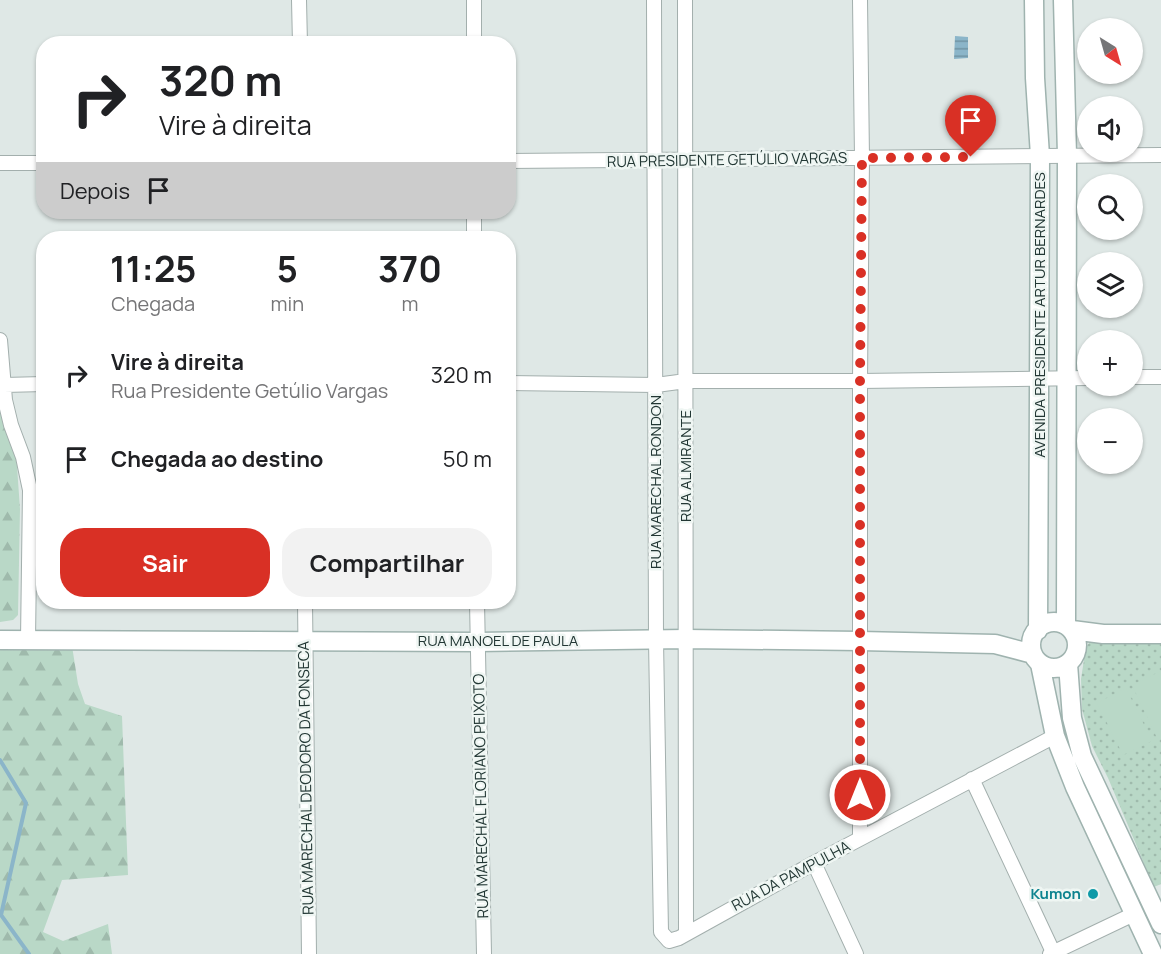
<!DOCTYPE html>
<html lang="pt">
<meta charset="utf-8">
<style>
:root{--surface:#fff;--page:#f2f2f2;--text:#202124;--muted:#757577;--accent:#d93025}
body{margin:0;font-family:Manrope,sans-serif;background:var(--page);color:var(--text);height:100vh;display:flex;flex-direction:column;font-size:22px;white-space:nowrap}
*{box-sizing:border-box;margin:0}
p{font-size:20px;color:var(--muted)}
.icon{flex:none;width:33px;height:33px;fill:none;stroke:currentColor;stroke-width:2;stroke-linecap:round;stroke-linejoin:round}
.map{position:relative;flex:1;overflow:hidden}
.panel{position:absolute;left:36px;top:231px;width:480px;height:378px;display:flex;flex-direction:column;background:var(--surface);border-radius:24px;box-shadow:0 2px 4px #0004}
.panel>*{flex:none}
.guide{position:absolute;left:36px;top:36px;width:480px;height:183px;border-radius:24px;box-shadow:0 2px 4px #0004;background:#fff;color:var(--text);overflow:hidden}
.needle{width:39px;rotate:143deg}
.buttons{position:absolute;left:1077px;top:18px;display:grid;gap:12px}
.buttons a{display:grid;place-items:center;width:66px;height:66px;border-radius:50%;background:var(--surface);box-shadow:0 2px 4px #0004;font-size:30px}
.pin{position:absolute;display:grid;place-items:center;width:51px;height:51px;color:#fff;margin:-62px -26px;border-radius:50% 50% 50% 0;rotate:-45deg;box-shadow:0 0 6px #0007}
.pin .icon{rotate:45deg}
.me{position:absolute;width:66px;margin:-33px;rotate:0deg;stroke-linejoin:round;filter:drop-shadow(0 0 4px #0008)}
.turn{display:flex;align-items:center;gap:21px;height:126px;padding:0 24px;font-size:27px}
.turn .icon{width:78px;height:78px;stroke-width:2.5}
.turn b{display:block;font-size:42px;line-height:51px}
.then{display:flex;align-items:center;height:57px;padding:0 24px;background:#0003;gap:12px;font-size:22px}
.eta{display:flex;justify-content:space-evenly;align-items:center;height:102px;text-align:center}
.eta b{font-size:36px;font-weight:700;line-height:42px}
.button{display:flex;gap:12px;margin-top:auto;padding:12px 24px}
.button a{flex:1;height:69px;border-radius:24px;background:var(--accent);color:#fff;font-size:24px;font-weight:700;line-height:69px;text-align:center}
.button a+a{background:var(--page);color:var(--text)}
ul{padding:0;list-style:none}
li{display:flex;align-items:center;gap:18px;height:84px;padding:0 24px}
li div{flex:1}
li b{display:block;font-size:22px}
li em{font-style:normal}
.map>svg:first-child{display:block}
</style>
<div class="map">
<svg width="1161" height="954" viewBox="0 0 1161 954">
<defs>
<pattern id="forest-firs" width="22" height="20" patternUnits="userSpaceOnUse" patternTransform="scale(1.5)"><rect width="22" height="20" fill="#b9d8c7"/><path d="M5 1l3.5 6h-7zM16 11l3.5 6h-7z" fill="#9fbaac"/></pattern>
<pattern id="park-dots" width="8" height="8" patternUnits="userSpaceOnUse" patternTransform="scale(1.5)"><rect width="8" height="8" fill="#b9d8c7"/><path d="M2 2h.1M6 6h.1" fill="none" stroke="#9fbaac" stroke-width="1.8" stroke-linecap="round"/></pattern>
<pattern id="water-rules" width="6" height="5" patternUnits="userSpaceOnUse" patternTransform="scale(1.5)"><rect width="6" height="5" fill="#8bb5c9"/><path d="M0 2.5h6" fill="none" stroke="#7194a4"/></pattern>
</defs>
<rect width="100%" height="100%" fill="#dfe8e6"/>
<!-- forest -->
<path fill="url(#forest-firs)" d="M0 392 16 452 20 509 18 615 13 620 0 622Z
M72 646 78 684 85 704 122 716 128 875 62 880 43 932 63 941 108 924 112 954H0V647Z"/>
<!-- park -->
<path fill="url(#park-dots)" d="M1095 635 1161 636V884L1154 887 1108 778 1092 746 1082 709 1081 679 1086 647Z"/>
<!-- pitch -->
<path fill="#b9d8c7" d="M1161 671V736L1157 738 1132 685Z
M1126 688 1152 741 1123 755 1097 703Z"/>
<!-- water -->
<path fill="url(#water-rules)" d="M955 36 968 37V58L954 59Z"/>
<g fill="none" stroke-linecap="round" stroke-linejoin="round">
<!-- stream -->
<path stroke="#8bb5c9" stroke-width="4" d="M0 760 26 803 1 915 29 954"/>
<defs>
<path id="street" d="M299 0 300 44
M654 0 656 640 661 932 669 941 679 938 814 863 1055 736
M685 0 686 932
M860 0 862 158 860 381V838
M474 44V0
M508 161 1161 155
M0 163H44
M474 212V238
M0 340 5 400 11 425 23 457 30 490 28 640
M1132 377H1161
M508 383 656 385 686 381H860L1088 378
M4 385 44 384
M305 602 309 954
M477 602 484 954
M972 779 1053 952
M814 863 856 954
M1050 954 1134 914"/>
<path id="secondary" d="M1034 0 1035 78 1040 156 1038 630
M1063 0 1067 155 1066 625
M1031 645a23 23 0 1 1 46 0a23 23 0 1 1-46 0Z
M1072 630 1103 634H1161
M0 640 478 642 686 639 860 641 995 644 1033 654
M1040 664 1055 736 1075 787 1153 954
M1068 664 1072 718 1082 756 1161 924"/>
</defs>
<!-- street casing -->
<use href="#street" stroke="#a3afad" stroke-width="16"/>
<!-- secondary casing -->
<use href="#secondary" stroke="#9fb3af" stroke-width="21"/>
<!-- street -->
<use href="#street" stroke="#fff" stroke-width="14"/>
<!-- secondary -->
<use href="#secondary" stroke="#fff" stroke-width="18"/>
</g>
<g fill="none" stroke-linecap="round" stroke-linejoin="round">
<!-- route -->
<path stroke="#d93025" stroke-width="10" stroke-dasharray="0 18" d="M860 795V381L862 158 971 157"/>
</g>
<!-- markers -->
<circle fill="#0f9aa8" stroke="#eff6f3" stroke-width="2" cx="1093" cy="894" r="6"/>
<g text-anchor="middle" stroke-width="5" stroke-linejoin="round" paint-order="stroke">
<!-- street labels -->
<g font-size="15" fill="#223734" stroke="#eff6f3">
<text transform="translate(727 160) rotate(-1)" y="5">RUA PRESIDENTE GETÚLIO VARGAS</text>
<text transform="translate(1040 315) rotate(-90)" y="5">AVENIDA PRESIDENTE ARTUR BERNARDES</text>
<text transform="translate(686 466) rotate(-90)" y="5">RUA ALMIRANTE</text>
<text transform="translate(656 482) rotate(-90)" y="5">RUA MARECHAL RONDON</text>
<text x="498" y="646">RUA MANOEL DE PAULA</text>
<text transform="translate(306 778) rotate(-91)" y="5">RUA MARECHAL DEODORO DA FONSECA</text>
<text transform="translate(481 796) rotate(-91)" y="5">RUA MARECHAL FLORIANO PEIXOTO</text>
<text transform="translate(791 876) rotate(-28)" y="5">RUA DA PAMPULHA</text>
</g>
<!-- culture labels -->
<g font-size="15" font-weight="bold" fill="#0d838f" stroke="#eff6f3" text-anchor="end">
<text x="1081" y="899">Kumon</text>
</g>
</g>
</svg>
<div class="buttons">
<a><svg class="needle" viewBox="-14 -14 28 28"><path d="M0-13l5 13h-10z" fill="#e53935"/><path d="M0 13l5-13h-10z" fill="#757577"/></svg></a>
<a><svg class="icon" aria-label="sound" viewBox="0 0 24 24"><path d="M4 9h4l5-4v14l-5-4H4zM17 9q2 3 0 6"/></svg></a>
<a><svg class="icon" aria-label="search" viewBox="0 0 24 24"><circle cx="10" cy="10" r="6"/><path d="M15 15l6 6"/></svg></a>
<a><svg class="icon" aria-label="layers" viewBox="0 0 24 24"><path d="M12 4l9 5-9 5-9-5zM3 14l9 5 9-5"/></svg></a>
<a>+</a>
<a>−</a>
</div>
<div class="pin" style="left:971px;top:157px;background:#d93025"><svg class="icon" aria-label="arrive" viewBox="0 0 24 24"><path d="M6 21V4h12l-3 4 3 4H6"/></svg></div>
<svg class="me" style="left:860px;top:795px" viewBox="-20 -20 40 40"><circle r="17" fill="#d93025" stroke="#fff" stroke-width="3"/><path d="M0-11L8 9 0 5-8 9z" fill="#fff"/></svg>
<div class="guide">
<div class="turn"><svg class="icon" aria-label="right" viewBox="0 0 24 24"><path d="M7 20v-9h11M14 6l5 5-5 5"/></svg><div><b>320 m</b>Vire à direita</div></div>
<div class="then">Depois<svg class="icon" aria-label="arrive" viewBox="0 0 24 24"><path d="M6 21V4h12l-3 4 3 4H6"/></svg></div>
</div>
<section class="panel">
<div class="eta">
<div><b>11:25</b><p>Chegada</p></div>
<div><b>5</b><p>min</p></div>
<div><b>370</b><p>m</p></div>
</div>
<ul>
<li><svg class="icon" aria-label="right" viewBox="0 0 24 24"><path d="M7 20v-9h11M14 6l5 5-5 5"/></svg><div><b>Vire à direita</b><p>Rua Presidente Getúlio Vargas</p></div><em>320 m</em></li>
<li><svg class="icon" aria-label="arrive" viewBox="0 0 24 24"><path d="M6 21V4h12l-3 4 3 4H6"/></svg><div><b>Chegada ao destino</b></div><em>50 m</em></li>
</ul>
<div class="button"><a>Sair</a><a>Compartilhar</a></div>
</section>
</div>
